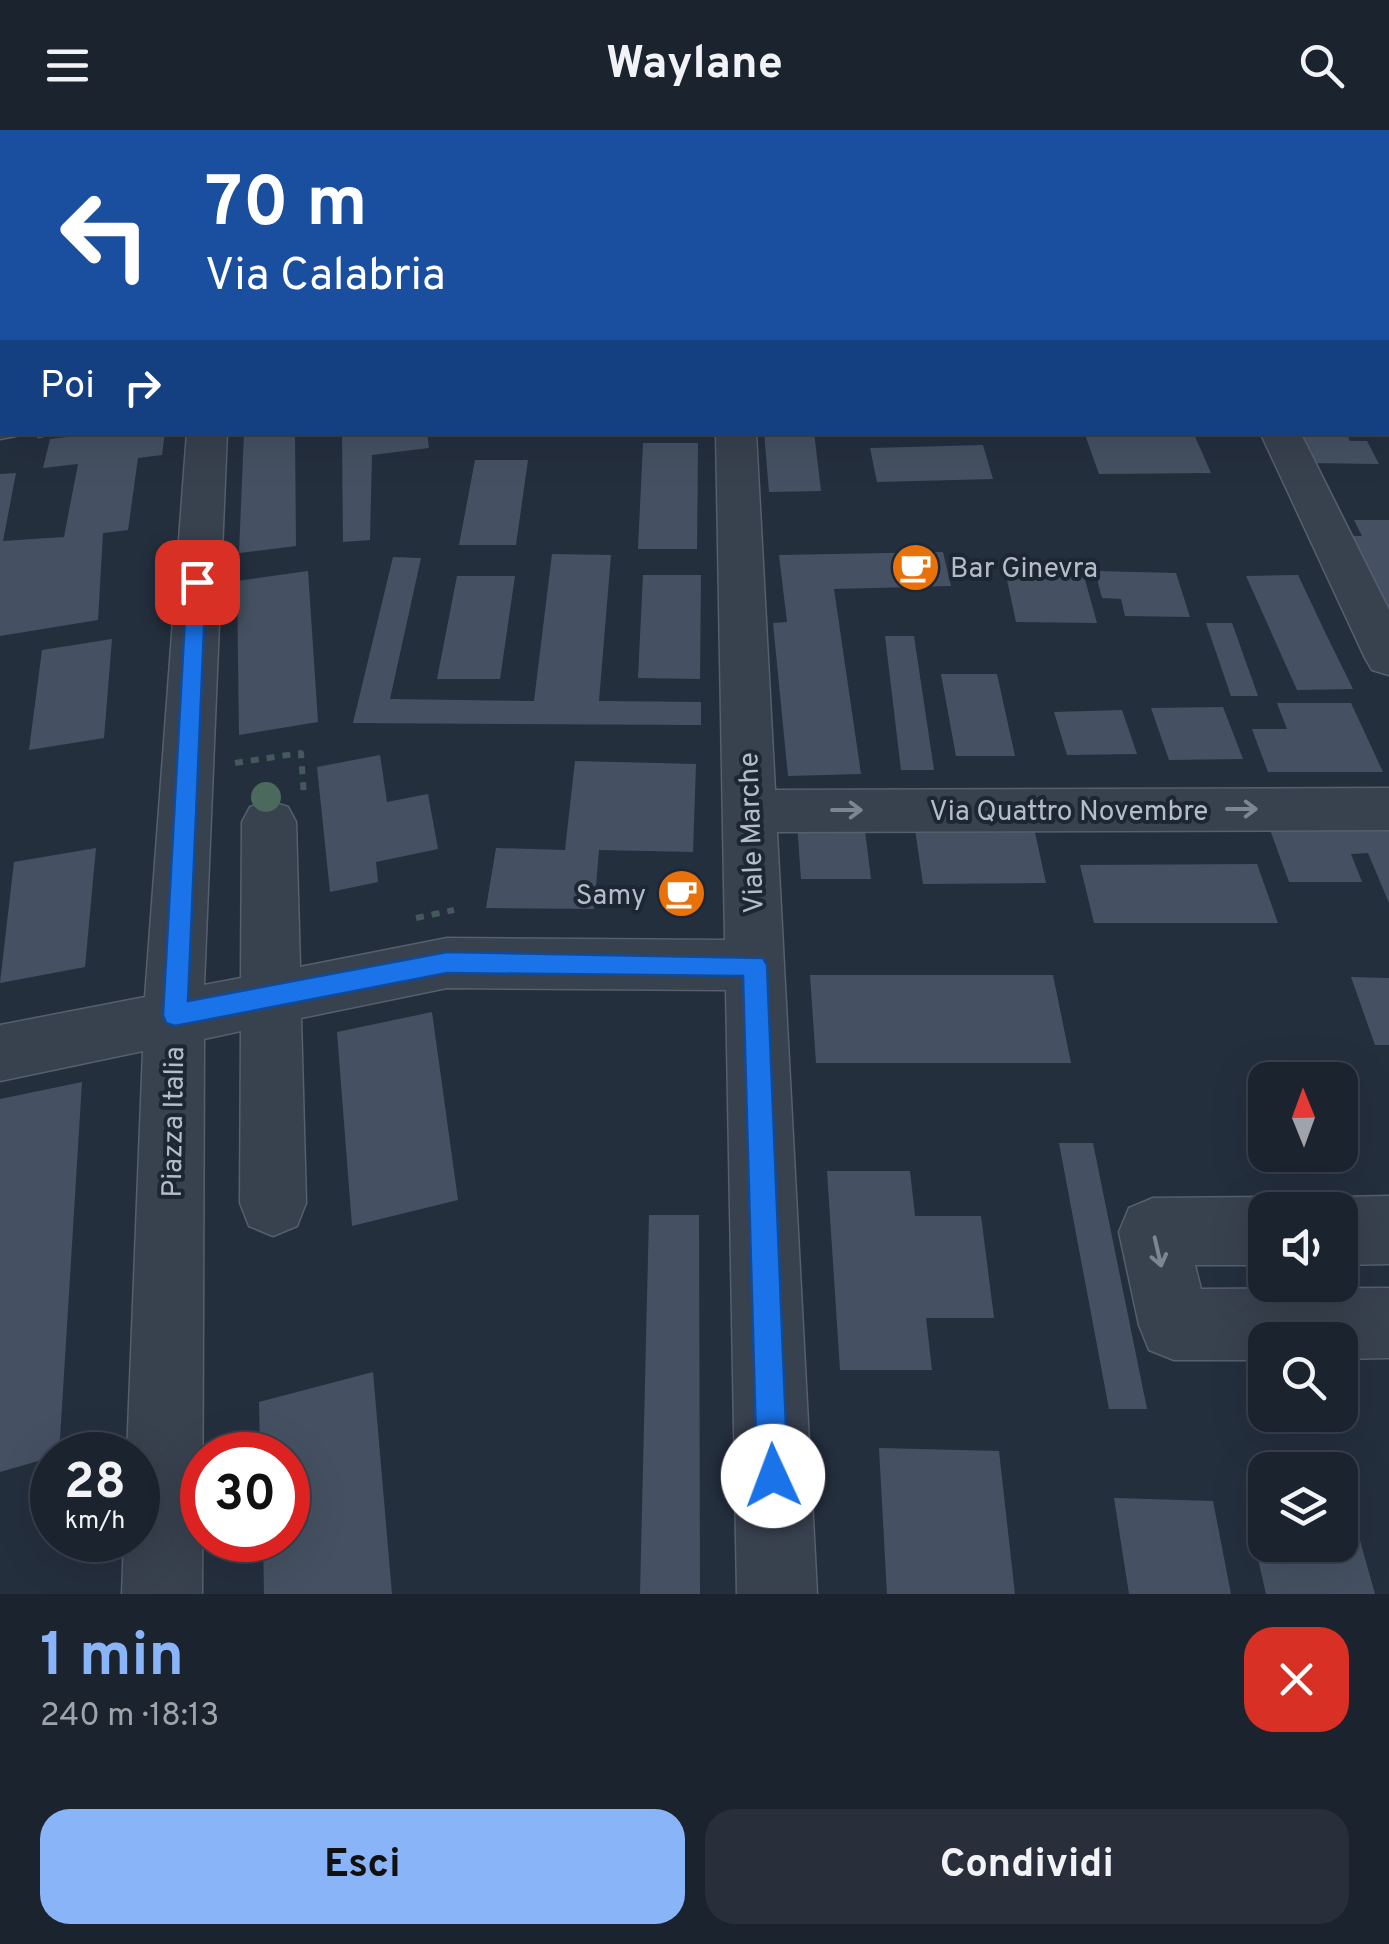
<!DOCTYPE html>
<html lang="it">
<meta charset="utf-8">
<style>
:root{--surface:#1b232e;--page:#282f3a;--text:#f1f3f6;--muted:#a0a4aa;--line:#39404a;--accent:#8ab4f8}
body{margin:0;font-family:Overpass,sans-serif;background:var(--page);color:var(--text);height:100vh;display:flex;flex-direction:column;font-size:38px;white-space:nowrap}
*{box-sizing:border-box;margin:0}
p{font-size:32px;color:var(--muted)}
.icon{flex:none;width:55px;height:55px;fill:none;stroke:currentColor;stroke-width:2;stroke-linecap:round;stroke-linejoin:round}
.map{position:relative;height:1464px;overflow:hidden}
.panel{display:flex;flex-direction:column;background:var(--surface);flex:1}
.panel>*{flex:none}
.banner{position:absolute;left:0px;top:0px;width:1390px;height:305px;box-shadow:0 10px 40px #0002,0 0 0 2px var(--line);background:#1a4fa0;color:#fff;overflow:hidden}
.needle{width:65px;rotate:359deg}
.tools{position:absolute;left:1248px;top:932px;display:grid;gap:20px}
.tools a{display:grid;place-items:center;width:110px;height:110px;border-radius:20px;background:var(--surface);box-shadow:0 10px 40px #0002,0 0 0 2px var(--line);font-size:50px}
.speed{position:absolute;left:30px;top:1302px;display:flex;gap:20px;font-size:50px;font-weight:700;text-align:center}
.speed>*{display:grid;place-content:center;width:130px;height:130px;border-radius:50%;background:var(--surface);box-shadow:0 10px 40px #0002,0 0 0 2px var(--line);line-height:1}
.speed small{font-size:25px;font-weight:400}
.speed .limit{border:15px solid #d22;background:#fff;color:#111}
.pin{position:absolute;display:grid;place-items:center;width:85px;height:85px;color:#fff;margin:-42px;border-radius:20px;box-shadow:0 5px 15px #0006}
.me{position:absolute;width:110px;margin:-55px;rotate:358deg;stroke-linejoin:round;filter:drop-shadow(0 0 8px #0008)}
.turn{display:flex;align-items:center;gap:35px;height:210px;padding:0 40px;font-size:45px}
.turn .icon{width:130px;height:130px;stroke-width:2.5}
.turn b{display:block;font-size:70px;line-height:85px}
.then{display:flex;align-items:center;height:95px;padding:0 40px;background:#0003;gap:20px;font-size:38px}
.round{display:grid;place-items:center;flex:none;width:105px;height:105px;border-radius:30px;background:var(--page)}
.overview{display:flex;align-items:center;justify-content:space-between;height:170px;padding:0 40px}
h1{font-size:60px;font-weight:700;line-height:75px;color:var(--accent)}
.primary-button{display:flex;gap:20px;margin-top:auto;padding:20px 40px}
.primary-button a{flex:1;height:115px;border-radius:30px;background:var(--accent);color:#111;font-size:40px;font-weight:700;line-height:115px;text-align:center}
.primary-button a+a{background:var(--page);color:var(--text)}
header{display:flex;justify-content:space-between;align-items:center;height:130px;padding:0 40px;background:var(--surface);font-size:45px;font-weight:700}
.map>svg:first-child{display:block}
</style>
<header><svg class="icon" aria-label="menu" viewBox="0 0 24 24"><path d="M4 6h16M4 12h16M4 18h16"/></svg>Waylane<svg class="icon" aria-label="search" viewBox="0 0 24 24"><circle cx="10" cy="10" r="6"/><path d="M15 15l6 6"/></svg></header>
<div class="map">
<svg width="1389" height="1464" viewBox="0 0 1389 1464">
<rect width="100%" height="100%" fill="#242f3e"/>
<!-- building -->
<path fill="#455162" d="M110 302H165L162 325 138 328 128 400 103 403 98 490 0 506V344L16 343 3 411 64 407 78 334 43 338 50 309Z
M244 302H295L296 416 239 423Z
M342 302H427L429 318 372 325 370 410 343 412Z
M764 302H814L821 361 769 362Z
M1084 302H1193L1211 343 1099 344Z
M1294 302H1346L1350 311H1367L1379 334 1308 333Z
M643 313H698L697 419H638Z
M983 315 993 349 877 352 870 318Z
M475 330H528L516 415H459Z
M1354 390H1389V482L1350 406H1362Z
M943 422 951 456 834 459 861 644 788 646 773 493 787 492 779 425Z
M552 424 611 425 599 571 701 572V595L353 593 393 427 421 428 390 569 534 571Z
M308 441 318 592 239 605 237 451Z
M1095 441 1176 443 1190 487 1125 486 1121 469 1102 468Z
M643 445H701L700 549 638 548Z
M1006 445 1084 446 1097 493 1016 492Z
M1298 445 1325 502 1353 559 1297 560 1246 446Z
M457 446H515L500 549H437Z
M1206 493H1232L1258 566H1231Z
M885 506H914L934 640H901Z
M112 509 104 608 29 620 42 520Z
M941 544H997L1015 626H956Z
M1277 573H1351L1383 642H1268L1252 599H1287Z
M1223 577 1243 629 1169 630 1151 578Z
M1122 580 1137 624 1067 625 1054 582Z
M380 625 387 672 428 664 438 719 376 732 378 752 330 762 317 637Z
M575 631 696 634 693 722 599 720 594 779 486 778 496 718 565 720Z
M797 693H864L871 749H801Z
M1269 697H1389V773L1368 723 1351 724 1362 752H1289Z
M1034 698 1046 753 923 754 915 699Z
M96 718 85 837 0 853 14 732Z
M1257 734 1278 793H1094L1080 735Z
M810 845H1053L1071 933H816Z
M1351 847 1389 848V915H1375Z
M432 882 458 1070 352 1096 337 902Z
M82 952 59 1325 0 1342V969Z
M1059 1013H1093L1147 1279H1109Z
M827 1041H910L915 1086H981L994 1188H926L932 1240H840Z
M649 1085H699L700 1464H640Z
M373 1242 392 1464H264L263 1410H288V1325H260L259 1272Z
M879 1318 999 1321 1015 1464H887Z
M1114 1368 1213 1371 1231 1464H1129Z
M1247 1381H1265V1415H1340V1382H1352L1375 1464H1266Z"/>
<g fill="none" stroke-linecap="round" stroke-linejoin="round">
<defs>
<path id="minor" d="M710 0H740V2H710Z
M1020 0H1050L1051 2H1021Z
M1234 0H1266L1267 2H1236Z
M1389 0V17H1388V2H1377Z
M1388 66H1389V87L1388 86Z
M1388 142 1389 143V166L1388 165Z
M1388 229H1389V251H1388Z
M0 285 2 302H18L16 306 0 309Z
M187 302H227L204 855 241 848 242 692 250 677 269 671 288 677 296 692 300 837 447 808 725 810 716 302H756L775 660 1389 658V700L777 702 817 1464H737L726 860 447 858 301 888 306 1073 297 1096 273 1106 249 1096 240 1073 241 901 204 909 202 1464H122L124 1410H138V1325H127L143 921 0 951V895L145 867Z
M1260 302H1300L1389 480V545L1372 540 1365 528Z
M1389 1066V1134L1340 1135V1080L1316 1077 1340 1067Z
M1265 1067 1290 1080H1265V1135H1195L1201 1159 1389 1158V1228L1340 1229V1210H1265V1230H1174L1149 1220 1139 1195 1119 1102 1129 1078 1153 1068Z"/>
</defs>
<!-- minor casing -->
<use href="#minor" stroke="#565f6c" stroke-width="3"/>
<!-- path-far1 -->
<path stroke="#44595c" stroke-width="5" stroke-dasharray="6 6" stroke-linecap="butt" d="M37 306 75 302"/>
<!-- path -->
<path stroke="#44595c" stroke-width="6" stroke-dasharray="8 8" stroke-linecap="butt" d="M235 633 301 623 304 666
M416 788 454 780"/>
<!-- minor -->
<use href="#minor" fill="#38414e" fill-rule="evenodd"/>
</g>
<!-- trees -->
<circle fill="#4b6a5d" cx="266" cy="667" r="15"/>
<!-- one-way arrows -->
<defs><path id="oneway-shaft" d="M-6 0H5M1.5-3L5.5 0L1.5 3" fill="none" stroke-width="1.6" stroke-linecap="round" stroke-linejoin="round" transform="scale(2.5)"/></defs>
<g stroke="#7c8592">
<use href="#oneway-shaft" transform="translate(1242 679)"/>
<use href="#oneway-shaft" transform="translate(847 680)"/>
<use href="#oneway-shaft" transform="translate(1158 1122) rotate(77)"/>
</g>
<!-- route -->
<path fill="#1a73e8" stroke="#114b97" stroke-width="2.5" d="M197 446 206 452 188 871 447 822 763 828 767 835 788 1346 784 1357 773 1362 762 1357 757 1346 743 846 447 843 175 896 166 893 163 885 187 452Z"/>
<!-- icons -->
<defs>
<symbol id="cafe-disc" viewBox="-11 -11 22 22"><circle r="9.5" fill="#e8710a" stroke="#1d2633"/><path d="M-5.5-4.5H6V0H3Q3 3.5 0 3.5H-2.5Q-5.5 3.5-5.5 0ZM3-3.2v2h1.7v-2ZM-6 4.5H4V6H-6Z" fill="#fff"/></symbol>
</defs>
<g fill-rule="evenodd">
<use href="#cafe-disc" x="888" y="410" width="55" height="55"/>
<use href="#cafe-disc" x="654" y="736" width="55" height="55"/>
</g>
<g text-anchor="middle" stroke-width="8" stroke-linejoin="round" paint-order="stroke">
<!-- poi labels -->
<g font-size="28" fill="#b4bcc9" stroke="#1d2633" text-anchor="start">
<text x="950" y="447">Bar Ginevra</text>
<text x="646" y="774" text-anchor="end">Samy</text>
</g>
<!-- street labels -->
<g font-size="28" fill="#b4bcc9" stroke="#1d2633">
<text x="1069" y="690">Via Quattro Novembre</text>
<text transform="translate(750 703) rotate(-92)" y="10">Viale Marche</text>
<text transform="translate(172 992) rotate(-89)" y="10">Piazza Italia</text>
</g>
</g>
</svg>
<div class="tools">
<a><svg class="needle" viewBox="-14 -14 28 28"><path d="M0-13l5 13h-10z" fill="#e53935"/><path d="M0 13l5-13h-10z" fill="#a0a4aa"/></svg></a>
<a><svg class="icon" aria-label="sound" viewBox="0 0 24 24"><path d="M4 9h4l5-4v14l-5-4H4zM17 9q2 3 0 6"/></svg></a>
<a><svg class="icon" aria-label="search" viewBox="0 0 24 24"><circle cx="10" cy="10" r="6"/><path d="M15 15l6 6"/></svg></a>
<a><svg class="icon" aria-label="layers" viewBox="0 0 24 24"><path d="M12 4l9 5-9 5-9-5zM3 14l9 5 9-5"/></svg></a>
</div>
<div class="speed"><div>28<small>km/h</small></div><div class="limit">30</div></div>
<div class="pin" style="left:197px;top:452px;background:#d93025"><svg class="icon" aria-label="arrive" viewBox="0 0 24 24"><path d="M6 21V4h12l-3 4 3 4H6"/></svg></div>
<svg class="me" style="left:773px;top:1346px" viewBox="-20 -20 40 40"><circle r="19" fill="#fff"/><path d="M0-13L10 11 0 6-10 11z" fill="#1a73e8"/></svg>
<div class="banner">
<div class="turn"><svg class="icon" aria-label="left" viewBox="0 0 24 24"><path d="M17 20v-9H6M10 6l-5 5 5 5"/></svg><div><b>70 m</b>Via Calabria</div></div>
<div class="then">Poi<svg class="icon" aria-label="right" viewBox="0 0 24 24"><path d="M7 20v-9h11M14 6l5 5-5 5"/></svg></div>
</div>
</div>
<section class="panel">
<div class="overview"><div><h1>1 min</h1><p>240 m · 18:13</p></div><a class="round" style="background:#d93025;color:#fff"><svg class="icon" aria-label="close" viewBox="0 0 24 24"><path d="M6 6l12 12M18 6L6 18"/></svg></a></div>
<div class="primary-button"><a>Esci</a><a>Condividi</a></div>
</section>
